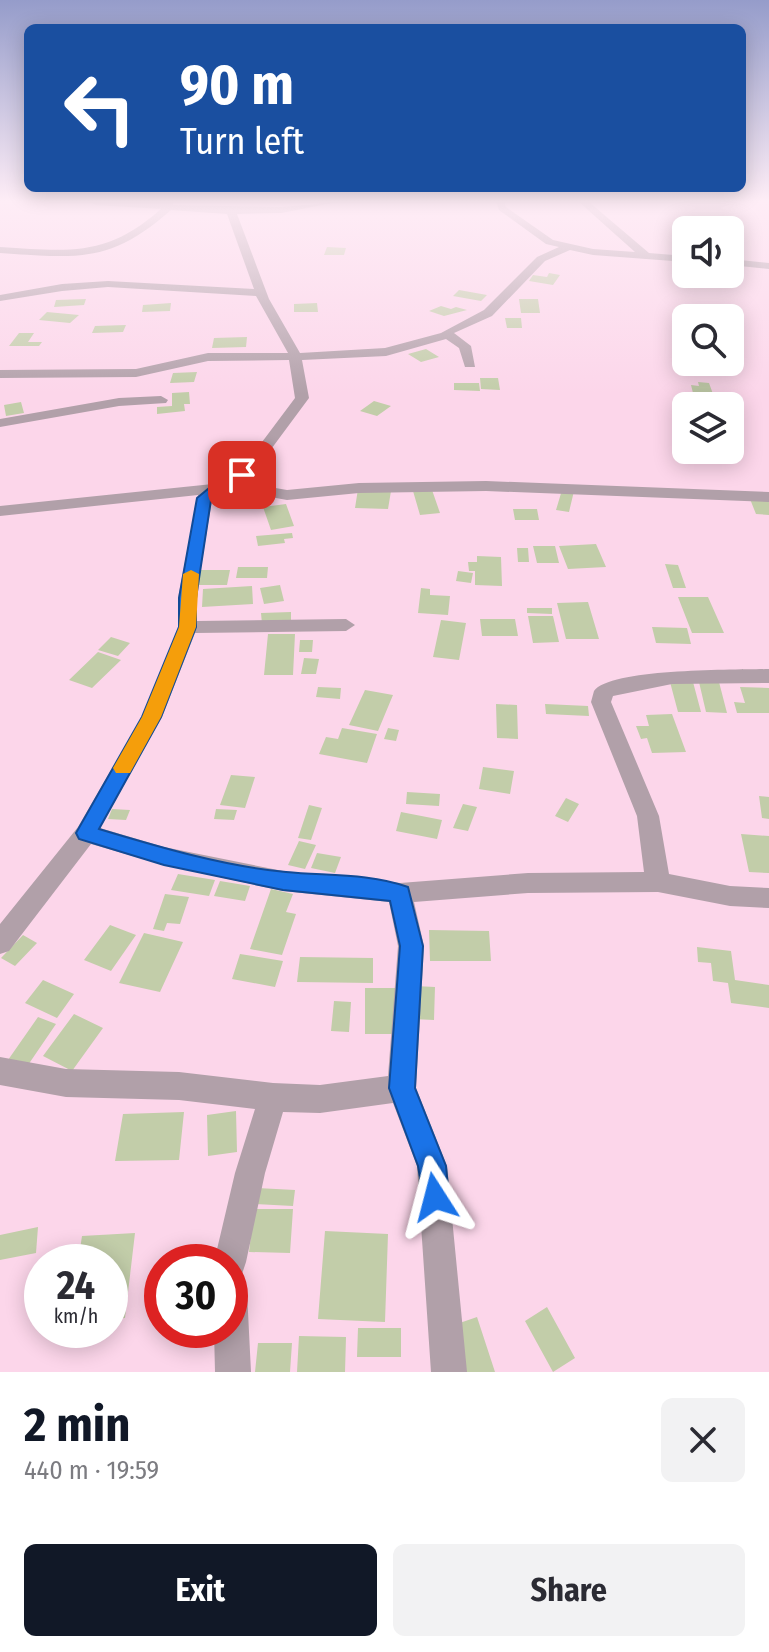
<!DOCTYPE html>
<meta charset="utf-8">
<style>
:root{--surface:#fff;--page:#f2f2f3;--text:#2b2b33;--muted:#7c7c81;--accent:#111827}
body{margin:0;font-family:"Fira Sans Condensed",sans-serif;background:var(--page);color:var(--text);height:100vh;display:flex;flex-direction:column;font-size:30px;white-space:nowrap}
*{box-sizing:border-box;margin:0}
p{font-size:26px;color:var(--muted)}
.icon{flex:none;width:44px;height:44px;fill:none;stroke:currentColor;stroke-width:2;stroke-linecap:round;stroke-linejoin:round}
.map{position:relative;height:1372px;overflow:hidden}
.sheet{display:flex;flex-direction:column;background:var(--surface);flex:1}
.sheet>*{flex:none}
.hud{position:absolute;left:24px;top:24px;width:722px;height:168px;border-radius:12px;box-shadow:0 4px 20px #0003;background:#1a4fa0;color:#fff;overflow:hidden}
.tools{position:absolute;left:672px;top:216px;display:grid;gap:16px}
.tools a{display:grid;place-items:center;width:72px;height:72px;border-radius:12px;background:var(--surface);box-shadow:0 4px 20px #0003;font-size:40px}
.speed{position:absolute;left:24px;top:1244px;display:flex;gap:16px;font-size:40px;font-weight:700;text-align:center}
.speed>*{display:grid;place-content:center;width:104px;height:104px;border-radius:50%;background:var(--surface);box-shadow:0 4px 20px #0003;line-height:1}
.speed small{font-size:20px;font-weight:400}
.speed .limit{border:12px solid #d22;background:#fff;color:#111}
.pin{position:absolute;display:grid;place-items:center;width:68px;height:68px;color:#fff;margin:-34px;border-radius:16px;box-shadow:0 4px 12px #0006}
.me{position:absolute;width:88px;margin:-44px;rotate:351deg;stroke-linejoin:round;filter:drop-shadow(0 0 6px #0008)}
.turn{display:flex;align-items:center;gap:28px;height:168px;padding:0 24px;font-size:36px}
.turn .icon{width:104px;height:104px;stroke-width:2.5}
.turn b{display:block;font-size:56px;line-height:68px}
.round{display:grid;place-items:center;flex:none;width:84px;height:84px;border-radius:12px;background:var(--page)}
.headline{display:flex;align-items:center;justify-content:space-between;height:136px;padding:0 24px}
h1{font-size:48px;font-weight:700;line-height:60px;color:var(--accent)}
.action{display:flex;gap:16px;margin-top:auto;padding:16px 24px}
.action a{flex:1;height:92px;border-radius:12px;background:var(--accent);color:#fff;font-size:32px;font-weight:700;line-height:92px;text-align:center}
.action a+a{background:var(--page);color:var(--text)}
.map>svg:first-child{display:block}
</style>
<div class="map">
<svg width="769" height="1372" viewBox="0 0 769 1372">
<rect width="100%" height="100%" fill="#fcd6ea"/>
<!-- building -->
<path fill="#c2cda9" d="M327 247 346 248 344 255H324Z
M549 273 560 275 553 285 529 281 533 275 547 277Z
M459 290 487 295 481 301 453 296Z
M86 299 84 305 54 307 56 300Z
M519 299H538L540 313H521Z
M171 303 170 311 142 312 143 305Z
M317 303 318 312H294V304Z
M441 306 451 309 456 307 467 310 444 316 429 311Z
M47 312 79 315 70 323 39 320Z
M505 318H521L522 328H507Z
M126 325 123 332 92 333 95 326Z
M19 333H34L28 342H42L39 346H9Z
M247 337 246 347 212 348 214 338Z
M426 349 439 357 421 362 408 354Z
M197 372 194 382 170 383 173 373Z
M480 378H498L500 390 481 389Z
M698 382 709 383 713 394 693 393 691 385 699 386Z
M454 383H479L480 391 454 390Z
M189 392 190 404H184L185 411 157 414V407L172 406V393Z
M374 401 391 406 377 416 360 411Z
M21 402 24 413 6 416 4 405Z
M358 489 391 491 388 509 355 508Z
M432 490 440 513 420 515 413 491Z
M562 490 574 491 569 512 556 510Z
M750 499H769V515L756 514Z
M286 504 294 526 271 530 263 507Z
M513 509H537L539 520H515Z
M292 533 293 538 284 539 285 543 258 546 256 536Z
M596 544 606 567 568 569 559 546Z
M533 546H555L559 563H537Z
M517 548H528L529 562H518Z
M477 556 501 557 502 586 475 585V571H469L468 562H477Z
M665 564 678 565 686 588H673Z
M238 567H268L267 578H236Z
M201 570H230L227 585H197Z
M458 571 473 573 471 583 456 581Z
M280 585 284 601 264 604 260 588Z
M252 586 253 604 202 607 203 589Z
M421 588 430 589V595L450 596 448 615 418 613Z
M678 597H708L724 633H692Z
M588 602 599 639H566L557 603Z
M527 608H552V614L527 613Z
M291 612V621L262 624 261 613Z
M528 616H553L559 642 533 643Z
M480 619H515L518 636H482Z
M441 620 466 623 459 660 433 657Z
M652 627 687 628 691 644 656 643Z
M268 634H295L293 675H264Z
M111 637 130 643 118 656 98 650Z
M300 640H313L312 652H299Z
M98 652 121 660 92 688 69 680Z
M304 658 319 659 316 674H301Z
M670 682H693L701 712H678Z
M699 682H719L727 713 706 712Z
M318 687 341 688 340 699 316 697Z
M740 687 769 688V713H737L734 702 745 703Z
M365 690 393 695 378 731 349 725Z
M496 704 517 705 518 739 497 738Z
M545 704 588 706 589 716 546 714Z
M672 714 686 752 652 753 647 738 641 739 636 726H649L646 715Z
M342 728 377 734 367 763 319 754 326 737 338 739Z
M388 728 399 730 396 741 384 739Z
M483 767 514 771 510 794 479 789Z
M231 775 255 777 245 808 220 805Z
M407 792 440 794 439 806 406 804Z
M759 796 769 797V819L762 818Z
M566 798 579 804 568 822 555 816Z
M463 804 477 807 468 831 453 828Z
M309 805 322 808 311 840 298 838Z
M112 809 130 810 126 820 108 819Z
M216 809 237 810 234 820 214 819Z
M401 812 442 820 437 839 396 831Z
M741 834 769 836V873L749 872Z
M299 841 316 845 305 869 288 865Z
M317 853 341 857 335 873 311 868Z
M178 874 215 880 209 896 171 890Z
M220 881 250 886 245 901 214 896Z
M271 889 293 894 286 912 296 914 282 955 250 949Z
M165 894 189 897 180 924 167 923 164 931 153 929Z
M110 925 136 935 111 971 84 960Z
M429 930 489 931 491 961H430Z
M144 933 183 942 160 992 119 983Z
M23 935 37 943 15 966 1 958Z
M697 947 731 951 735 980 769 985V1008L731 1003 728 983 713 981 711 963 698 962Z
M240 954 283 961 275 987 232 979Z
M300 957 373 958V983L297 982Z
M43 980 74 994 57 1018 25 1003Z
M415 986 435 987 434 1020 413 1019Z
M365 988H397V1034H365Z
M334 1001 351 1002 349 1032 331 1031Z
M74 1014 103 1028 72 1071 43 1056Z
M38 1017 56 1024 26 1068 8 1060Z
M236 1111 237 1152 208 1156 207 1115Z
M184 1112 179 1160 115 1161 123 1114Z
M257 1188 295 1190 293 1206 255 1204Z
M254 1209H293L290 1253 249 1252Z
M38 1227 36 1253 0 1260V1235Z
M325 1231 388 1234 385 1322 318 1319Z
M135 1233 125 1318 110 1319V1262H78L82 1236Z
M547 1307 575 1358 553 1372 525 1321Z
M477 1317 495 1372H464L451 1326Z
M358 1328H401V1357H357Z
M299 1336 346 1337 345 1372H297Z
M258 1343H292L290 1372H255Z"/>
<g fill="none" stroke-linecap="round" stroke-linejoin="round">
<!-- minor -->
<path fill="#b1a0a9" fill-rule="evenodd" d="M91 202H173V205L281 207 338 202 281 213 237 214 269 299 300 353 385 348 441 333 484 310 537 257 559 247 546 244 499 210 496 202H504L506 207 553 240 593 249 635 252 579 202H589L649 253 686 256V262L593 255 570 250 545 261 492 316 454 333 471 346 475 367H465L459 348 446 339 386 356 302 360 309 398 246 483 287 490 359 483 486 481 769 492V502L486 491 359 493 287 500 237 491 222 492 212 500 196 598 197 621 346 619 355 625 346 631 195 633 162 717 100 828 164 847 283 871 400 883 528 873 644 872 637 816 591 702 594 691C611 668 738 670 769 669V683L672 684 613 696 611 702 659 816 669 874 730 886 769 888V908L730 906 658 892 528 893 414 902 424 946 416 1088 447 1166 467 1372H431L417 1166 393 1103 320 1113 283 1112 265 1173 246 1262 242 1274 234 1277 242 1280 247 1292 251 1372H215L214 1330H230V1262H214L235 1173 255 1109 179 1100 66 1097 0 1085V1057L66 1069 179 1072 273 1083 320 1085 388 1076 398 946 389 902 283 891 164 865 91 844 9 951 0 954V924L78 827 142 717 179 627 178 598 198 495 0 516V506L232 482 295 398 289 360 208 361 136 377 0 378V370L136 369 208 353H288L256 296 108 287 62 291 0 301V295L62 284 108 281 254 289 227 214 171 210C110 264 77 258 0 253V247C68 251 106 258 161 209L95 205Z
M730 259 769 263V269L730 265Z
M161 396 168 400 166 403 119 406 0 427V419L119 398Z"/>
</g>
<!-- sky -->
<linearGradient id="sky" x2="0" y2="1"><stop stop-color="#959cca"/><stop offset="0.51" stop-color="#feedf6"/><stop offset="1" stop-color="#feedf6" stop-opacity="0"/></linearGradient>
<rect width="769" height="394" fill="url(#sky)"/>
<!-- route -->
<path fill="#1a73e8" stroke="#114b97" stroke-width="2" d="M237 472 249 475 242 489 223 491 211 500 196 598V627L161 717 99 829C159 847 223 866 286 872 326 876 369 873 408 887L423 946 415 1088 446 1166 449 1197 445 1207 435 1211 425 1207 418 1166 389 1088 400 946 390 901 283 890 164 865 79 839 76 833 142 717 179 627V598L197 498 214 484 232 482Z"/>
<!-- slow -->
<path fill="#f59e0b" d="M191 570 199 574 196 627 161 717 130 773H116L113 768 142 717 179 627 183 574Z"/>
</svg>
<div class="tools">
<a><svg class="icon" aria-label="sound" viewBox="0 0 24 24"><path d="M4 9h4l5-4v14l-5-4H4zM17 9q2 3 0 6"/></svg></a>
<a><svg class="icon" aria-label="search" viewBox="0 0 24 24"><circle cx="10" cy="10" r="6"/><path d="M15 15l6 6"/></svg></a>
<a><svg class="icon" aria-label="layers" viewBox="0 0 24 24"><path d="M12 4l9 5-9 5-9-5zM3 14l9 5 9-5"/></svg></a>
</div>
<div class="speed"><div>24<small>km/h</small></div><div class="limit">30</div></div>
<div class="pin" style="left:242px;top:475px;background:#d93025"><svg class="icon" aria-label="arrive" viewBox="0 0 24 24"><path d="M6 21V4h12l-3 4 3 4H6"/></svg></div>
<svg class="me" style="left:435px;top:1197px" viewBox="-20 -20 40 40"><path d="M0-17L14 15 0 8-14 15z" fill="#1a73e8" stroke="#fff" stroke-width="4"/></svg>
<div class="hud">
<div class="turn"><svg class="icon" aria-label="left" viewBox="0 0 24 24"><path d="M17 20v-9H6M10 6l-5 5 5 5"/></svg><div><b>90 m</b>Turn left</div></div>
</div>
</div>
<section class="sheet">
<div class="headline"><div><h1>2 min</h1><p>440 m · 19:59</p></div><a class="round"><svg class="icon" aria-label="close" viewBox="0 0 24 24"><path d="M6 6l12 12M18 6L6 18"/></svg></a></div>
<div class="action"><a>Exit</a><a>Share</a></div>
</section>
